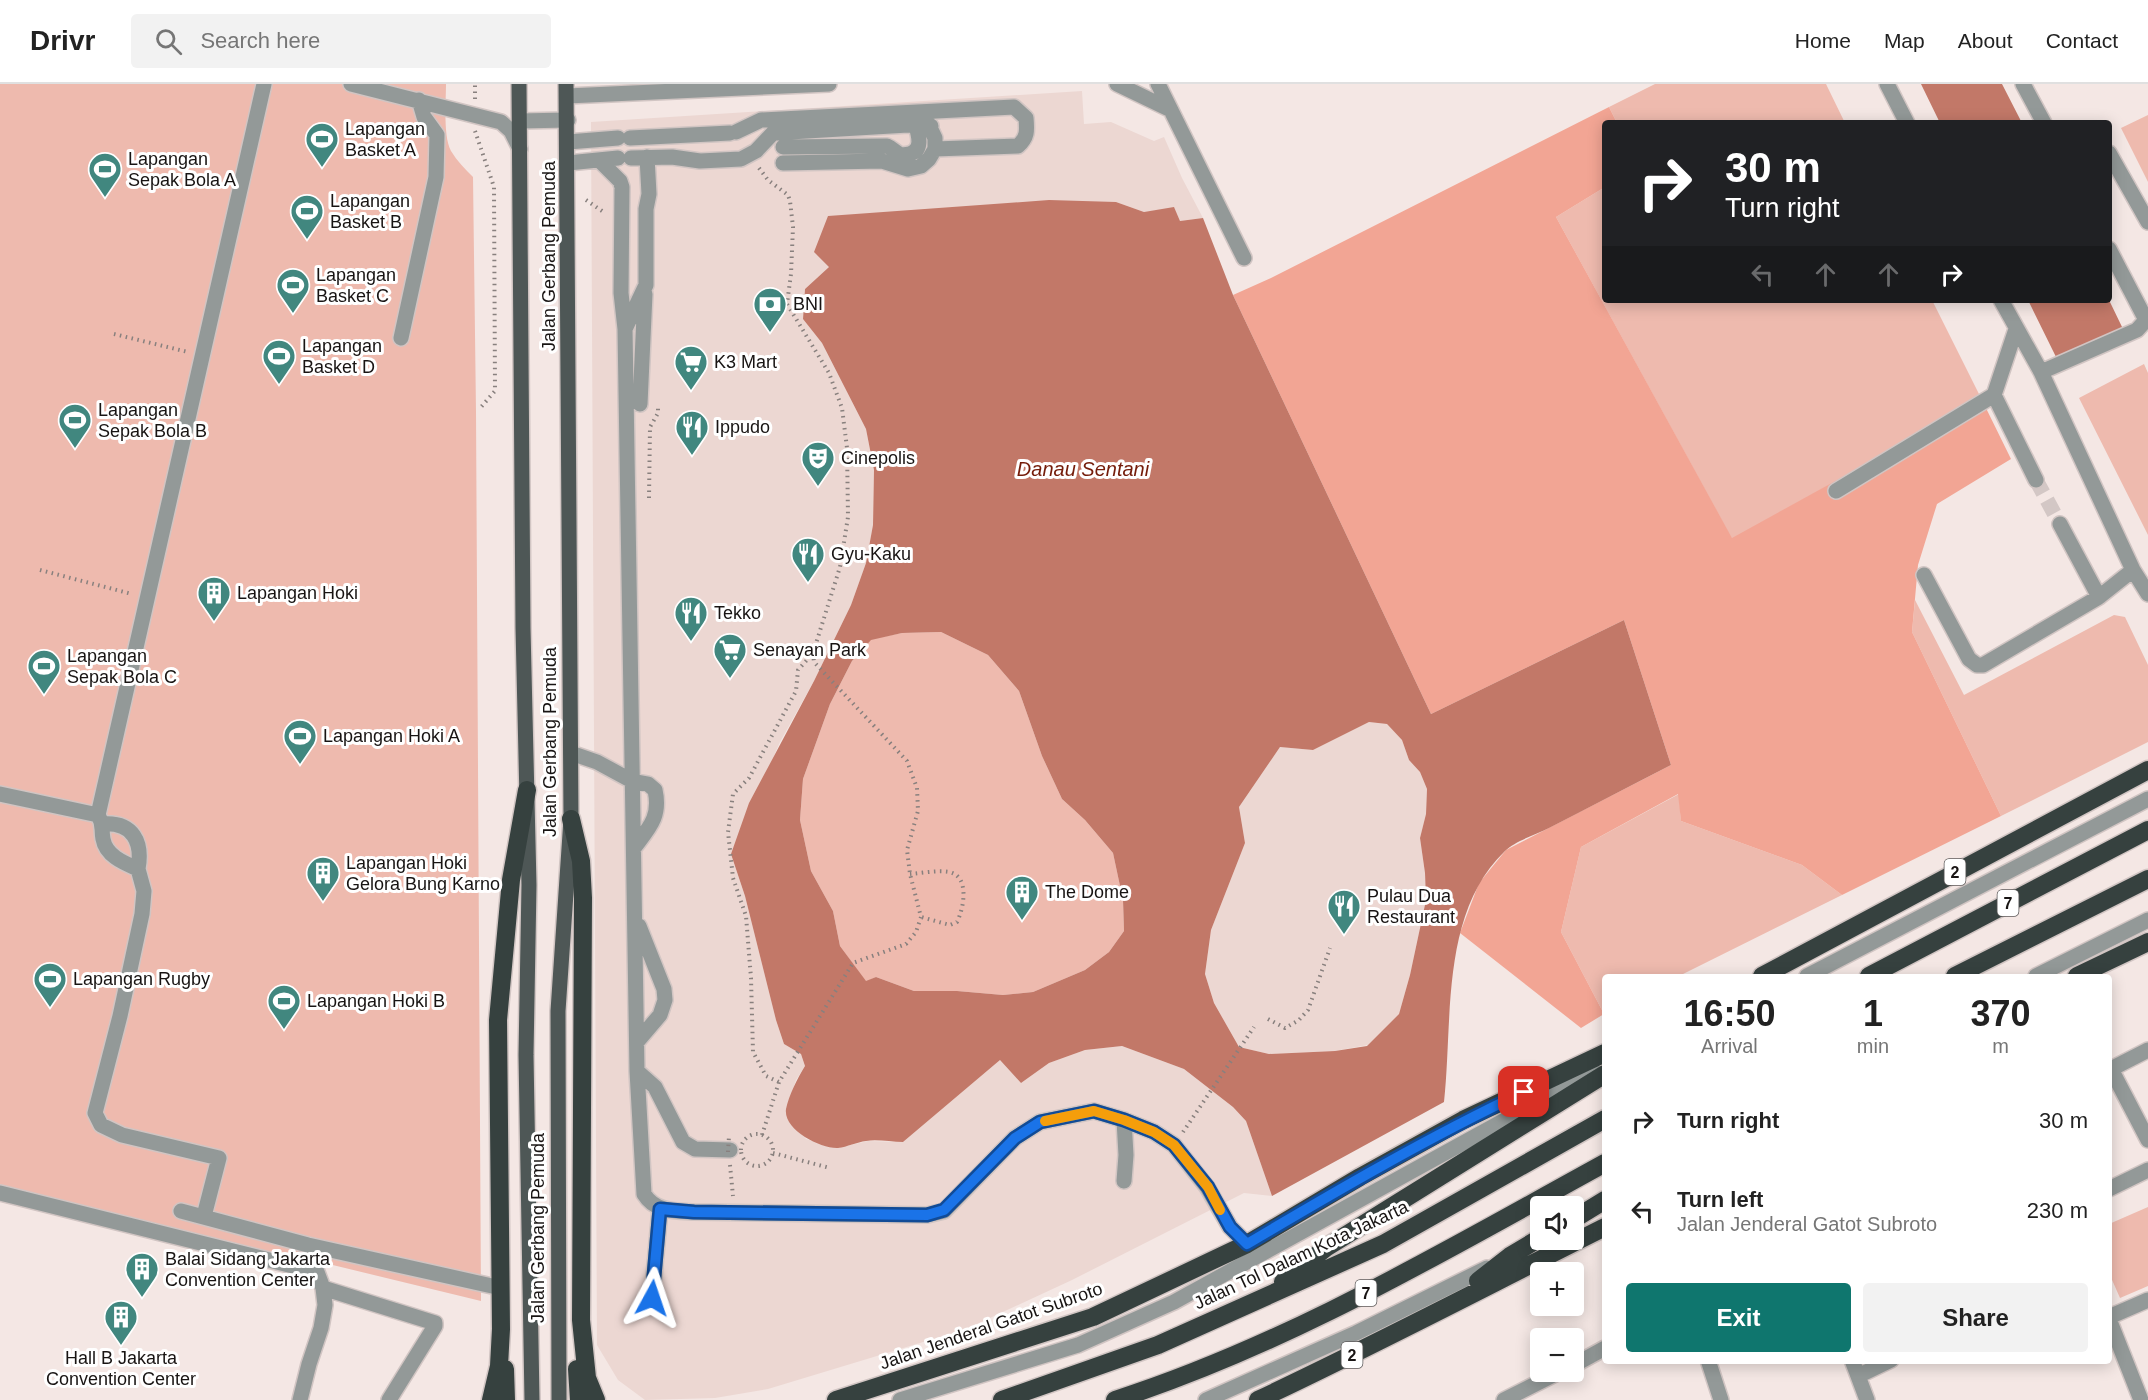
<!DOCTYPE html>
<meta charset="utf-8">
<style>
:root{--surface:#fff;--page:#f2f2f2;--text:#222;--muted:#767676;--line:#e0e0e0;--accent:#0f766e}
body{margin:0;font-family:Arial,sans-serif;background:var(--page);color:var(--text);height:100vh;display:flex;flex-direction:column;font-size:22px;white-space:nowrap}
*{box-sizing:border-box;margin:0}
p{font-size:20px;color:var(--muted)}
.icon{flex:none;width:33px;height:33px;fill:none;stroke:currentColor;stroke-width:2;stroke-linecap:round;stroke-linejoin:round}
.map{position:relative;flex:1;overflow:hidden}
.details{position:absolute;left:1602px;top:890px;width:510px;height:390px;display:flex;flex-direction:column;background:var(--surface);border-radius:6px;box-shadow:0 3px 15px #0003}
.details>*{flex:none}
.top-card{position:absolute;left:1602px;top:36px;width:510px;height:183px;border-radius:6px;box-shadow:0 3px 15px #0003;background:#202124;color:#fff;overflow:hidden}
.fabs{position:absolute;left:1530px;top:1112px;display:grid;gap:12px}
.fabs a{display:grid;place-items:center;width:54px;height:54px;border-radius:6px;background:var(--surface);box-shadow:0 3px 15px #0003;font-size:30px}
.pin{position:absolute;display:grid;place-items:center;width:51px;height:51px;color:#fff;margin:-26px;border-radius:12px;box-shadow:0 3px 9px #0006}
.me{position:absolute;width:66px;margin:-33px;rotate:5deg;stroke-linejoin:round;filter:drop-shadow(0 0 4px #0008)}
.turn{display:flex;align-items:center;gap:21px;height:126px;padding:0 24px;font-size:27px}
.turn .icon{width:78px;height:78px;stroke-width:2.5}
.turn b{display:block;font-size:42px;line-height:51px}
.lanes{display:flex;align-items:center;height:57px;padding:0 24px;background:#0003;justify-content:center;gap:30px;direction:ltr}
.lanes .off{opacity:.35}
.eta{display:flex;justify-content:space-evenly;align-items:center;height:102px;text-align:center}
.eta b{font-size:36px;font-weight:700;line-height:42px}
.cta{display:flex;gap:12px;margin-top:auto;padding:12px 24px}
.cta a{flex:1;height:69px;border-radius:6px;background:var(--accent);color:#fff;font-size:24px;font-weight:700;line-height:69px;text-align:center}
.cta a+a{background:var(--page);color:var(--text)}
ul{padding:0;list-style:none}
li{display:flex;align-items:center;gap:18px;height:90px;padding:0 24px}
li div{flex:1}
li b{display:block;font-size:22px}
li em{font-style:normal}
header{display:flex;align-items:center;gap:36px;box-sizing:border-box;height:84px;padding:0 30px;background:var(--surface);border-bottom:2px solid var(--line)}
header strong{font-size:28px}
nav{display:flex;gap:33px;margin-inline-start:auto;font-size:21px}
.search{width:420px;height:54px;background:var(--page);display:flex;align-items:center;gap:15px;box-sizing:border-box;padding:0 21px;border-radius:6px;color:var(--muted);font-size:22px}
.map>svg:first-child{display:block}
</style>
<header>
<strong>Drivr</strong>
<div class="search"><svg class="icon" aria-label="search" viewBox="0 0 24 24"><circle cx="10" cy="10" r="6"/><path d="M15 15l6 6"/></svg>Search here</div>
<nav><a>Home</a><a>Map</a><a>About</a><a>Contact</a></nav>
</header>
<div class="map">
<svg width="2148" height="1316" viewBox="0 0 2148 1316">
<rect width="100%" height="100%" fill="#f4e7e4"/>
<!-- built -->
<path fill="#ecd7d2" d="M1082 7 1084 40 1111 38 1154 57 1164 53 1182 94 1203 134 1180 137 1174 124 1144 128 1116 118 829 183 805 205 803 235 822 259 866 345 874 386 873 441 866 479 851 521 814 597 780 658 731 770 745 812 776 936 784 960 801 970 805 982 796 996 786 1026 787 1033 806 1055 837 1064 868 1057 903 1058 1000 976 1021 999 1049 979 1085 966 1122 962 1184 985 1233 1023 1246 1037 1272 1112 1244 1109 1072 1196 966 1245 768 1305 715 1314 645 1316 618 1296 597 1261 591 38Z
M1369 638 1387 640 1402 656 1409 676 1420 688 1427 705 1426 730 1420 754 1425 789 1426 816 1410 891 1399 930 1368 961 1335 967 1269 970 1239 963 1214 919 1205 890 1211 846 1245 759 1239 723 1280 663 1313 666Z"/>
<!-- green -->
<path fill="#eebaae" d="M0 0H446C446 18 443 52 451 67 457 77 465 85 473 93L476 328 481 1217 308 1175 257 1165 0 1102Z
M1655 0H1826L1845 39H1617L1609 23Z
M2148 31V98L2121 44Z
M1605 103V216H1932L1982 316 1732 455 1556 133Z
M2144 280 2148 289V451L2079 314Z
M1915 516 1964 611 2114 531 2125 533 2148 581V658L2001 732 1912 548Z
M941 548 988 571 1019 607 1042 672 1062 715 1085 736 1113 769 1123 816 1124 847 1109 868 1085 886 1033 908 1003 911 957 907H914L876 893 866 898 840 862 833 827 811 787 800 736 803 695 830 620 852 577 871 555 902 549Z
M1679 710 1681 737 1802 781 1842 811 1679 892H1605L1604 930 1561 848 1581 763Z
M2148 1123V1202L2120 1214 2109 1189V1140Z"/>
<!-- forest -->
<path fill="#f2a594" d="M1609 23 1617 39H1605V103L1556 133 1732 454 1982 316 2011 375 1937 420 1918 481 1912 548 2001 732 1842 811 1802 781 1681 737 1678 710 1581 763 1561 848 1604 930 1581 944 1460 849 1479 799 1506 766 1671 681 1624 536 1431 630 1233 211 1271 194Z"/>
<!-- water -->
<path fill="#c27868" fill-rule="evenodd" d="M1921 0H2002L2022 39H1940Z
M1049 116 1116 118 1144 128 1174 123 1180 137 1203 134 1233 211 1431 630 1624 536 1671 681C1630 702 1590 723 1549 744 1535 751 1515 757 1505 767 1440 829 1453 936 1444 1018L1272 1112 1246 1037 1233 1023 1184 985 1122 962 1085 966 1049 979 1021 999 1000 976 903 1058C891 1058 877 1055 866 1057 857 1058 847 1063 838 1064 821 1065 783 1046 786 1025 789 1011 797 995 805 982L801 970 784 960 776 936 745 812 731 770 749 719 814 597 851 521 866 479 873 441 874 386 866 345 822 259 803 235 805 205 829 183 814 168 828 132ZM941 548 988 571 1019 607 1042 672 1062 715 1085 736 1113 769 1123 816 1124 847 1109 868 1085 886 1033 908 1003 911 957 907H914L876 893 866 897 840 862 833 827 811 787 800 736 803 695 830 620 852 577 871 556 902 549ZM1369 638 1387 640 1402 656 1409 676 1420 688 1427 705 1426 730 1420 754 1425 789 1426 816 1410 891 1399 930 1367 962 1335 967 1269 970 1239 963 1214 919 1205 890 1211 846 1245 759 1239 723 1280 663 1313 666Z
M2028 216H2109L2123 245 2058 277Z"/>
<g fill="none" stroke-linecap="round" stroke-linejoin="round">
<!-- minor-tunnel -->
<path stroke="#d3c7c5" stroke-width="15" stroke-dasharray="15 8" stroke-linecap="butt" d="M2036 396 2060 440"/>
<defs>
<path id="minor" d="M351 0 501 38 511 47 520 65
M1117 0 1171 26
M1158 0 1244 174
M1887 0 1907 39
M2023 0 2044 39
M567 12 829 0
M520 37 568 36
M736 48 761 36 1014 23 1026 34C1027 46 1028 53 1018 62L935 65
M630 54 730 49
M568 58 618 54
M783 63 887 62C892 64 894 67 899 70 902 71 905 71 909 70 923 67 919 52 916 42
M2109 69 2148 138
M631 74 672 73 700 77 741 75 756 67 773 49 908 41 931 42
M599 76 620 97 622 103 621 209 625 245 637 987 644 1110C655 1128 674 1127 694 1128L927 1131 944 1127 1015 1054 1040 1038 1094 1027 1124 1036 1154 1048 1174 1061 1207 1103 1230 1143 1247 1160
M568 79 618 74
M783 79 882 77 908 85 921 82 929 75 935 65V54L926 35
M2001 216 2041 288 2133 486 2148 510
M625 245 646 201V125L649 110 647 73
M401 254 436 93 437 51 424 33 419 16
M2041 288 2137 246 2146 236 2109 165
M1994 311 2036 396
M640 320 645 210
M1836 407 1994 311 2016 245
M2060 440 2099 513
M1924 491 1969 575 1977 581H1983L2099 513 2133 486
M571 669 597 678 632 697 648 700 655 706C661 733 649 744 634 764
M0 710 98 731
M103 740C133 738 143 758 138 785
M1807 892 2148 715
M2036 892 2148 836
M637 958 660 931 665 916 664 905 639 842
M2111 985 2148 1056
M2109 986 2148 966
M637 987 655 1003 683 1058 695 1065 730 1066
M1124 1097 1126 1071 1124 1036
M2109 1105 2148 1086
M0 1109 317 1188 323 1204 325 1221 321 1244 309 1280 300 1316
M181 1127 308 1161 501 1204
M204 1132 219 1074 122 1051 101 1041 95 1029 120 932 142 830 144 807 138 785C124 779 106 772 103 755 101 744 104 741 98 731L264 0
M323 1204 435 1239V1242L389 1316
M652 1214 660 1125
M2109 1233 2148 1216
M2109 1235 2141 1316
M1708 1276 1721 1316
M1852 1276 1867 1316
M1574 1281 1605 1264
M1858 1292 1891 1276
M900 1316 1078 1261 1174 1218 1594 987
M1206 1316 1356 1249 1487 1184
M1504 1316 1561 1287"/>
<path id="major" d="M519 0 523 544 529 801 526 971 532 1316
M559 1316 558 927 571 735 566 0"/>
<path id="highway" d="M571 735 581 777 583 814 581 1236 587 1294 596 1316
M1762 892 2148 686
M1869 892 2148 746
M1955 892 2148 795
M2077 892 2148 858
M1574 1135 1605 1116
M1478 1197 1510 1172 1540 1154
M1283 1198 1327 1163 1605 990
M505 1285 506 1316
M577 1285 579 1316
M491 1316 499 1282 501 1245 498 936 511 796 527 706
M836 1316 1093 1233 1247 1160 1360 1093 1463 1036 1605 969
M1002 1316 1158 1261 1383 1160 1605 1035
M1115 1316C1289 1260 1446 1166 1605 1079
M1258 1316C1375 1261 1489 1201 1605 1143"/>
</defs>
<!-- minor casing -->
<use href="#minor" stroke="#d1c5c3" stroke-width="18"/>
<!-- major casing -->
<use href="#major" stroke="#d1c5c3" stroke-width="18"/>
<!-- highway casing -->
<use href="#highway" stroke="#d1c5c3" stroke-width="21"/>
<!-- path -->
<path stroke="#88807e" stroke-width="4" stroke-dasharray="1.5 4.5" stroke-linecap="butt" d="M475 15V0
M475 47 494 103 495 307 481 323
M759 84 768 96 788 111 790 117 793 143 791 190 787 220 829 289 842 324 847 364 848 433 840 483 813 569 798 586 796 607 749 694 733 710 728 748 733 794 746 832 751 894 753 968 766 992 779 998
M586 116 605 129
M114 250 188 268
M649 414 650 343 658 329V322
M40 486 132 510
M910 790C922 789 937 786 949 788 970 792 964 824 957 838L950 841 921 833
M1268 935 1285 944 1299 936 1308 926 1330 864
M1183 1048 1254 943
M741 1066a16 16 0 1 1 32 0a16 16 0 1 1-32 0Z
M762 1051 779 998 853 879 906 860 916 848 921 833 910 790 907 766 918 727 917 704 907 677 814 578 813 569
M773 1069 830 1084
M730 1081 733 1112"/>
<!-- minor -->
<use href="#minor" stroke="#939998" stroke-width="15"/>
<!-- major -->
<use href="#major" stroke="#4e5756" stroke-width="15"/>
<!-- highway -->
<use href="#highway" stroke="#36413f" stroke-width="18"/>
<!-- path-bridge -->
<path stroke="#88807e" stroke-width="4" stroke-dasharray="1.5 4.5" stroke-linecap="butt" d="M728 1068 729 1052"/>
</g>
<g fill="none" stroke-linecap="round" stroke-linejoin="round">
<defs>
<path id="route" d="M652 1214 660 1125 694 1128 927 1131 944 1126 1015 1054 1040 1038 1094 1027 1124 1036 1154 1048 1174 1061 1208 1103 1230 1143 1247 1160C1338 1106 1429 1053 1524 1008"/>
</defs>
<!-- route casing -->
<use href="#route" stroke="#114b97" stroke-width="15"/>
<!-- route -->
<use href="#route" stroke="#1a73e8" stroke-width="10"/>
<!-- slow -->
<path stroke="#f59e0b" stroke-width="10" d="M1045 1037 1094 1027 1124 1036 1154 1048 1174 1061 1208 1103 1220 1126"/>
</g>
<!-- icons -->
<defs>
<symbol id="stadium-pin" viewBox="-11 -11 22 30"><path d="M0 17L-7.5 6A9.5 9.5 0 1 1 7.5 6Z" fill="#41877f" stroke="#fff"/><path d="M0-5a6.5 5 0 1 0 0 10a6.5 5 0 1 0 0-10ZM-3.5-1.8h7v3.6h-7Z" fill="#fff"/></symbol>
<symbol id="bank-pin" viewBox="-11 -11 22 30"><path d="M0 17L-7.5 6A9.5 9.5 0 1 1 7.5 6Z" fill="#41877f" stroke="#fff"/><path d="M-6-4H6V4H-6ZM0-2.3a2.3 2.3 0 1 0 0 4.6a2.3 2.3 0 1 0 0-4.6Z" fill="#fff"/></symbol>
<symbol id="supermarket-pin" viewBox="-11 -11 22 30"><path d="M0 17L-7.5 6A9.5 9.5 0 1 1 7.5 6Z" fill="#41877f" stroke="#fff"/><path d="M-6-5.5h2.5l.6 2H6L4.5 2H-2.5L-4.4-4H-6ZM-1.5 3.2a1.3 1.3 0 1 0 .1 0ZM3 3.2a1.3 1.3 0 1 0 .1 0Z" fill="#fff"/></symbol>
<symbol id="restaurant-pin" viewBox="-11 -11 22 30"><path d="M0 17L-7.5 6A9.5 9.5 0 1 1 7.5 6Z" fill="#41877f" stroke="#fff"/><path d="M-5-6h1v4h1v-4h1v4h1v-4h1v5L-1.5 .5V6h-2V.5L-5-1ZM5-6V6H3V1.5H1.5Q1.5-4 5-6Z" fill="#fff"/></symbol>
<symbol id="theatre-pin" viewBox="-11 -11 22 30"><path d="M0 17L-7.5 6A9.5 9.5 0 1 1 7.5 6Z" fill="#41877f" stroke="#fff"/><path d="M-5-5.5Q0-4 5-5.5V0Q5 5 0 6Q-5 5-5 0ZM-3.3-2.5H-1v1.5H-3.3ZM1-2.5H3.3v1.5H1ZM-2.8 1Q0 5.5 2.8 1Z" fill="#fff"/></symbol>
<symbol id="building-pin" viewBox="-11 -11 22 30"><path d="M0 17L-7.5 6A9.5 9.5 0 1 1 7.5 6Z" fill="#41877f" stroke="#fff"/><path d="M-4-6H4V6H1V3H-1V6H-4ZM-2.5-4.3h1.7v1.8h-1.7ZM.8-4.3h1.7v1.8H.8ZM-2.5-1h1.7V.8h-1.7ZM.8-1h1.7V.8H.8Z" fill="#fff"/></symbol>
</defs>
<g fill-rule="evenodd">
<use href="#stadium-pin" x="303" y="36" width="38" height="52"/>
<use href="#stadium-pin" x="86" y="66" width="38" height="52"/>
<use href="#stadium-pin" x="288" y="108" width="38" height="52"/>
<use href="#stadium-pin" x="274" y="182" width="38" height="52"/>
<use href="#bank-pin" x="751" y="201" width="38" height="52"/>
<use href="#stadium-pin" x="260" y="253" width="38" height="52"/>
<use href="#supermarket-pin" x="672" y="259" width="38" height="52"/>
<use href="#stadium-pin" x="56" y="317" width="38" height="52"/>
<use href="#restaurant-pin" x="673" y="324" width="38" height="52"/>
<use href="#theatre-pin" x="799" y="355" width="38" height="52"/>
<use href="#restaurant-pin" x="789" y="451" width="38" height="52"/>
<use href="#building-pin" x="195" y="490" width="38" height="52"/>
<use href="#restaurant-pin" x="672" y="510" width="38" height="52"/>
<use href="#supermarket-pin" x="711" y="547" width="38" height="52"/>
<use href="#stadium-pin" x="25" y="563" width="38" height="52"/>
<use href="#stadium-pin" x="281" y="633" width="38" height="52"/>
<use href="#building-pin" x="304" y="770" width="38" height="52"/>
<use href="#building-pin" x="1003" y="789" width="38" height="52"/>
<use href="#restaurant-pin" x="1325" y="803" width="38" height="52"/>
<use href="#stadium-pin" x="31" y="876" width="38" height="52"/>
<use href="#stadium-pin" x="265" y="898" width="38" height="52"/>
<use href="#building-pin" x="123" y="1166" width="38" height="52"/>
<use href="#building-pin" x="102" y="1214" width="38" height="52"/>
</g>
<g text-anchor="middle" stroke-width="6" stroke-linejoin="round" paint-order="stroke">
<!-- shield labels -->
<g fill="#fff" stroke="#5d5a5a" stroke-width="1.5">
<rect x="1944.5" y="775" width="21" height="26" rx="4.5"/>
<rect x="1997.5" y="806" width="21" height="26" rx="4.5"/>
<rect x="1355.5" y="1196" width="21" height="26" rx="4.5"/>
<rect x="1341.5" y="1258" width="21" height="26" rx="4.5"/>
</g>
<g font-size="16" font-weight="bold" fill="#181413">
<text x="1955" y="794">2</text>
<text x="2008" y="825">7</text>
<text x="1366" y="1215">7</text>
<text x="1352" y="1277">2</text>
</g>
<!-- poi labels -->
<g font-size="18" fill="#181413" stroke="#fff" text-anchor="start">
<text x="345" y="51">Lapangan<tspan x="345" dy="21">Basket A</tspan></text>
<text x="128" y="81">Lapangan<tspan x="128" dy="21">Sepak Bola A</tspan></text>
<text x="330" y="123">Lapangan<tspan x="330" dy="21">Basket B</tspan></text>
<text x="316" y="197">Lapangan<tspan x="316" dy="21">Basket C</tspan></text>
<text x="793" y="226">BNI</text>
<text x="302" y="268">Lapangan<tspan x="302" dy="21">Basket D</tspan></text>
<text x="714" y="284">K3 Mart</text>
<text x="98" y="332">Lapangan<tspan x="98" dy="21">Sepak Bola B</tspan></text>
<text x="715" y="349">Ippudo</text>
<text x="841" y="380">Cinepolis</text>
<text x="831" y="476">Gyu-Kaku</text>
<text x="237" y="515">Lapangan Hoki</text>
<text x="714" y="535">Tekko</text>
<text x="753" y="572">Senayan Park</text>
<text x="67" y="578">Lapangan<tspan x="67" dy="21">Sepak Bola C</tspan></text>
<text x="323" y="658">Lapangan Hoki A</text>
<text x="346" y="785">Lapangan Hoki<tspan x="346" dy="21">Gelora Bung Karno</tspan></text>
<text x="1045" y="814">The Dome</text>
<text x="1367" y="818">Pulau Dua<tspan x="1367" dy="21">Restaurant</tspan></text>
<text x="73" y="901">Lapangan Rugby</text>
<text x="307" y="923">Lapangan Hoki B</text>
<text x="165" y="1181">Balai Sidang Jakarta<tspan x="165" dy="21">Convention Center</tspan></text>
<text x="121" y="1280" text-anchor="middle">Hall B Jakarta<tspan x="121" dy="21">Convention Center</tspan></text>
</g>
<!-- street labels -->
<g font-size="18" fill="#181413" stroke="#fff">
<text transform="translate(549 172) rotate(-90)" y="6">Jalan Gerbang Pemuda</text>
<text transform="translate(550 658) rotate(-90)" y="6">Jalan Gerbang Pemuda</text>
<text transform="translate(538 1144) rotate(-90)" y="6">Jalan Gerbang Pemuda</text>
<text transform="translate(1301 1171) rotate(-25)" y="6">Jalan Tol Dalam Kota Jakarta</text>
<text transform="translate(991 1242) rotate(-19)" y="6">Jalan Jenderal Gatot Subroto</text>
</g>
<!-- water labels -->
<g font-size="20" font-style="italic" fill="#751d0b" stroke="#fff">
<text x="1083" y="392">Danau Sentani</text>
</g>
</g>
</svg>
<div class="fabs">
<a><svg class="icon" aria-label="sound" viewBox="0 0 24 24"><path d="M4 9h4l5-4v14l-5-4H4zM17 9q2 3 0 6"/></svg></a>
<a>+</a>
<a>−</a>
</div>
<div class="pin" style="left:1524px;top:1008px;background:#d93025"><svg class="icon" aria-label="arrive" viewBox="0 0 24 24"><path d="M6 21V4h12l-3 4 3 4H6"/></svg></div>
<svg class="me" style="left:652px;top:1214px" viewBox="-20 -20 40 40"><path d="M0-17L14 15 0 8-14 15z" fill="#1a73e8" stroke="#fff" stroke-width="4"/></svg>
<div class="top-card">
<div class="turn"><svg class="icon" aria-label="right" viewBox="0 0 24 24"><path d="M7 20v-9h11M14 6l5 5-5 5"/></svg><div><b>30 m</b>Turn right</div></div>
<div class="lanes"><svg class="icon off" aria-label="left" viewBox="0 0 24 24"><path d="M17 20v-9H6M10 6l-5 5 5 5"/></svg><svg class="icon off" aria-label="ahead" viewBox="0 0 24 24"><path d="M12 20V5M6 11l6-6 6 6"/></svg><svg class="icon off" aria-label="ahead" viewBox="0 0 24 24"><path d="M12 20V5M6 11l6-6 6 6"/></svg><svg class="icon" aria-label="right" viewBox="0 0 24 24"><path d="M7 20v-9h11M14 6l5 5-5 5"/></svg></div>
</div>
<section class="details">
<div class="eta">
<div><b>16:50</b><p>Arrival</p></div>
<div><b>1</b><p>min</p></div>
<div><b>370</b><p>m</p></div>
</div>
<ul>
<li><svg class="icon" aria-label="right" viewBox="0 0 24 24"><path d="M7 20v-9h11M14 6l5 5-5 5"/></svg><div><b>Turn right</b></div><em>30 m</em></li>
<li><svg class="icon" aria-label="left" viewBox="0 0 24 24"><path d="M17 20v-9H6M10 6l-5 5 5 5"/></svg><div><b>Turn left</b><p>Jalan Jenderal Gatot Subroto</p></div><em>230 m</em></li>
</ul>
<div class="cta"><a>Exit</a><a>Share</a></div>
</section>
</div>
